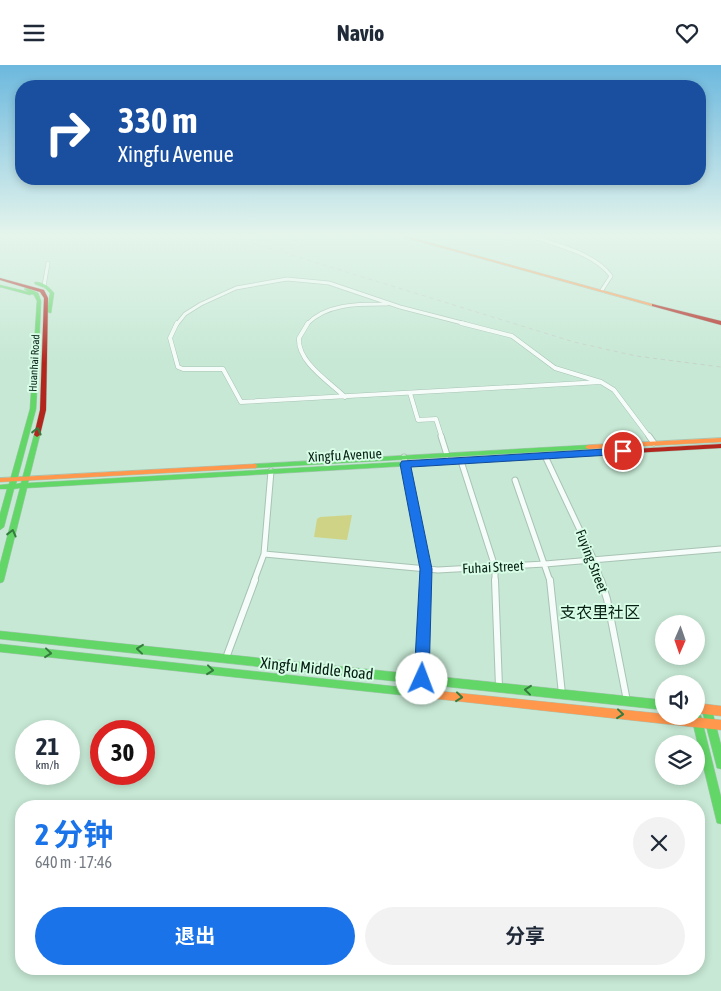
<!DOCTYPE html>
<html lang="zh">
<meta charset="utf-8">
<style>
:root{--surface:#fff;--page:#f2f2f3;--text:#1f2937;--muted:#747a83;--accent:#1a73e8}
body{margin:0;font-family:"Asap Condensed","Noto Sans SC",sans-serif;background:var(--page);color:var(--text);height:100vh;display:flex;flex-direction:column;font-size:19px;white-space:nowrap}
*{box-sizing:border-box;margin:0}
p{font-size:16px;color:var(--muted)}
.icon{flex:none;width:28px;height:28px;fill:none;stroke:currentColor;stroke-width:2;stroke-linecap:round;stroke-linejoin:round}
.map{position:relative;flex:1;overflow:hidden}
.panel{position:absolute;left:15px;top:735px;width:690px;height:175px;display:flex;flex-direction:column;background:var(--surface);border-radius:20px;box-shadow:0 2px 8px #0003}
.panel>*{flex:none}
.banner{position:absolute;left:15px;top:15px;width:691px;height:105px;border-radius:20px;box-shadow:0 2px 8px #0003;background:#1a4fa0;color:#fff;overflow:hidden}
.needle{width:32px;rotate:182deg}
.buttons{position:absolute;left:655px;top:550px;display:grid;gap:10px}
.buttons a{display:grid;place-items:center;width:50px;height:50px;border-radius:50%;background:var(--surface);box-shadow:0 2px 8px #0003;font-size:25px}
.speed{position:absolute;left:15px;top:655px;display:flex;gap:10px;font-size:25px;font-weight:700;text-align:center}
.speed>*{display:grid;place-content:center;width:65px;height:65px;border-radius:50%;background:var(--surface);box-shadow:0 2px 8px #0003;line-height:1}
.speed small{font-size:12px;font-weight:400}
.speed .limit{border:8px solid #d22;background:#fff;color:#111}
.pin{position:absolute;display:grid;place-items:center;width:42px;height:42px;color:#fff;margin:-21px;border:2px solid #fff;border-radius:50%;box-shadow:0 1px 5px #0007}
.me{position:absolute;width:55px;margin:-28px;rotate:2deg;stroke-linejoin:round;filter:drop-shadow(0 0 4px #0008)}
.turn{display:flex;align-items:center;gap:18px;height:105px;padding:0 20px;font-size:22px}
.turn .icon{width:65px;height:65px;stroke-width:2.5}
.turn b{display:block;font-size:35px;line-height:42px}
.round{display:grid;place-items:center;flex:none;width:52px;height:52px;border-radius:26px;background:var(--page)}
.head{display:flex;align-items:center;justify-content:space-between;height:85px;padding:0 20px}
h1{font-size:30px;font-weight:700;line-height:38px;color:var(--accent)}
.action{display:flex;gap:10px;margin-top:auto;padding:10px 20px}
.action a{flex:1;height:58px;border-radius:30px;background:var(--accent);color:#fff;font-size:20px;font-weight:700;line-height:58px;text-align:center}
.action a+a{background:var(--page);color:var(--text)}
header{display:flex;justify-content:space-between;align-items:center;height:65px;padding:0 20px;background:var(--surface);font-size:22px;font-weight:700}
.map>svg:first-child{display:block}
</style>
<header><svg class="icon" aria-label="menu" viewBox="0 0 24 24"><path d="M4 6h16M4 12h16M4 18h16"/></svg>Navio<svg class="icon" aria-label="heart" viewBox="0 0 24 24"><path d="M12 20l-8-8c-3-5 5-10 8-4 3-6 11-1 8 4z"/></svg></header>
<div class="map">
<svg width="721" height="926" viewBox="0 0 721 926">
<rect width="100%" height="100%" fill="#c6e8d4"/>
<!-- green -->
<path fill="#cfd386" d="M352 450 347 475 314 472 317 454 320 452Z"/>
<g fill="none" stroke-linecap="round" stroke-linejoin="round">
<defs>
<path id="street-far3" d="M525 169C552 179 594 187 611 211L602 225
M44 221 48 198
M177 259 185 249 201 239 236 223 287 214 329 218 400 242 466 259
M307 259C327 238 360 239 387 239"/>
<path id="street-far2" d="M177 258 170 273 178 302 183 304H223L241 337 601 317
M308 258 299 273C297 297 330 317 345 332
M461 258 512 271 555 303 601 317
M601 317 614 325 650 373
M410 328 418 355 436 354 442 373"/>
<path id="street-far1" d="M441 371 447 390
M649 371 654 378
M545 391 594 495 601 516
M404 392 426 504 425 516
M461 396 495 502V516
M515 415 550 516
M264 489 438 505 545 499 721 484
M254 516 264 489 271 406"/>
<path id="street" d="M495 515 499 622
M550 515 562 629
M601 515 607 534 627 636
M226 593 255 515
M421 614 426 515"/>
<path id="fast" d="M35 217C44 217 49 222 54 228L51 248 47 247 50 228 45 223 35 219Z
M0 220 29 227 24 224 28 223 38 228 41 236 36 344 16 419 21 418 34 370 37 368 40 370 28 418 580 387 583 389 580 391 27 423 4 515 3 517 0 518V499L20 423 14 424 4 462 0 465V449L7 424H0V420L9 419 30 344 37 236 34 230 32 229 30 230 0 222Z
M588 380H590L591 382 590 384 254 403 251 401 254 399Z
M0 566 664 635V645L0 574Z
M0 579 438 626 441 627 443 630 441 633 438 634 0 587Z
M707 640 710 642 712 645 721 680V704L717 703 716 699 702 645 704 642Z
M696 646 699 648 701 651 721 732V759L717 758 716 754 691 651H696Z"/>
<path id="slow" d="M393 169H398L656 240 652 241Z
M721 373V377L588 384 585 382 588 380Z
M254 399H256L257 401 256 403 0 417V413Z
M438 626 664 649V651H683L721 655V665L438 634 435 633 433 630 435 627Z
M696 638 721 641V651L696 648Z"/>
<path id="jam" d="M0 213 44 225 48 233 46 345 40 370 37 372 34 370 40 345 44 233 40 227 0 215Z
M652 239 721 256V260L652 241Z
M721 379V383L580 391 577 389 580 387Z"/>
</defs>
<!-- street-far3 casing -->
<use href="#street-far3" stroke="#a8c3b4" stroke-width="4.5"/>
<!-- street-far2 casing -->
<use href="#street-far2" stroke="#a8c3b4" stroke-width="5"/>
<!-- street-far1 casing -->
<use href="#street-far1" stroke="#a8c3b4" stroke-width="7"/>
<!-- street casing -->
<use href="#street" stroke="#a8c3b4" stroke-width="8"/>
<!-- fast casing -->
<use href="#fast" stroke="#a8c3b4" stroke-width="1"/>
<!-- slow casing -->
<use href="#slow" stroke="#a8c3b4" stroke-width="1"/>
<!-- jam casing -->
<use href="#jam" stroke="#a8c3b4" stroke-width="1"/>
<!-- street-far3 -->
<use href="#street-far3" stroke="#f6fcf9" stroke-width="3"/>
<!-- street-far2 -->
<use href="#street-far2" stroke="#f6fcf9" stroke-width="4"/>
<!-- street-far1 -->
<use href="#street-far1" stroke="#f6fcf9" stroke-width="5"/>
<!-- street -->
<use href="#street" stroke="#f6fcf9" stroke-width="6"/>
<!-- fast -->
<use href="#fast" fill="#63d668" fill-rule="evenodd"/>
<!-- slow -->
<use href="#slow" fill="#ff974d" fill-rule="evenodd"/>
<!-- jam -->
<use href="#jam" fill="#b3261e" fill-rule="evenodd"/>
<!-- rail -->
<path stroke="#c8d2cc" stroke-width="1" stroke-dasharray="4 4" stroke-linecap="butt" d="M223 169 574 277 636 291 721 302
M289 169 297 178 311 187"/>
</g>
<!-- one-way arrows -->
<defs><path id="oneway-chevron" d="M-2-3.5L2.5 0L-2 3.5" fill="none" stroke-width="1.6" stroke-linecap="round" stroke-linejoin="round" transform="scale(1.25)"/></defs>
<g stroke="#357b3e">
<use href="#oneway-chevron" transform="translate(37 366) rotate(-76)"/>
<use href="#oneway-chevron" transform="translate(12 468) rotate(-76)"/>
<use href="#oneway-chevron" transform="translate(140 584) rotate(-174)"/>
<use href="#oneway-chevron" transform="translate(48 588) rotate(6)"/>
<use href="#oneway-chevron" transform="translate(210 605) rotate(6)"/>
<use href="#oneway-chevron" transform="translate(528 625) rotate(-174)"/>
<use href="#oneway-chevron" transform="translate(459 632) rotate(6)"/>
<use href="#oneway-chevron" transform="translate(620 649) rotate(6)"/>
</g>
<!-- sky -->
<linearGradient id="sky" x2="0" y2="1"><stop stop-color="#6cb8de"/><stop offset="0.57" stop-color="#e5f5ec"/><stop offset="1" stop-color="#e5f5ec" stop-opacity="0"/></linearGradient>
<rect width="721" height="298" fill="url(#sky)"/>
<!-- route -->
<path fill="#1a73e8" stroke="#114b97" d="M623 383 628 386 627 389 411 402 432 504 429 614 426 619 422 620 417 619 414 614 420 504 400 399 402 396Z"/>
<g text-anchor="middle" stroke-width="4" stroke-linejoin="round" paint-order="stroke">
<!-- far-street labels -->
<g font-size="11" fill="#072013" stroke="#d8fde7">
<text transform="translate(34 298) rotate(-87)" y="4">Huanhai Road</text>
</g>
<!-- street labels -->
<g font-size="14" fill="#072013" stroke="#d8fde7">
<text transform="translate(345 390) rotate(-3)" y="5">Xingfu Avenue</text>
<text transform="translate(592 496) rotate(69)" y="5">Fuying Street</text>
<text transform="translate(493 502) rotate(-3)" y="5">Fuhai Street</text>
</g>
<!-- quarter labels -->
<g font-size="16" fill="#072013" stroke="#d8fde7">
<text x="600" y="553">支农里社区</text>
</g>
<!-- near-street labels -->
<g font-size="16" fill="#072013" stroke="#d8fde7">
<text transform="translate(317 603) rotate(6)" y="6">Xingfu Middle Road</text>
</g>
</g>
</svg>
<div class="buttons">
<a><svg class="needle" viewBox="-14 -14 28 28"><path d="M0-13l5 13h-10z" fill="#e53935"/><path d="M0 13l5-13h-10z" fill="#747a83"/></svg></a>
<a><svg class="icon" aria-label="sound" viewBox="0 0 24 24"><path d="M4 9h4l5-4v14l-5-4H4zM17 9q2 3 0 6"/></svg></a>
<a><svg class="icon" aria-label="layers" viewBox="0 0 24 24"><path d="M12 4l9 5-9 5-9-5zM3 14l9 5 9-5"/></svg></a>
</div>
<div class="speed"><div>21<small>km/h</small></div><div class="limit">30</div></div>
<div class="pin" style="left:623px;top:386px;background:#d93025"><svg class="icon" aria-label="arrive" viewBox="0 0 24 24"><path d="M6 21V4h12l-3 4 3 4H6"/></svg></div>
<svg class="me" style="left:422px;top:614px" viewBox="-20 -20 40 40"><circle r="19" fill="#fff"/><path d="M0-13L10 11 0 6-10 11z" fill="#1a73e8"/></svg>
<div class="banner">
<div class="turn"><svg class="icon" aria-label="right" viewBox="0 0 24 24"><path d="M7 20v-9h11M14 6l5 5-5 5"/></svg><div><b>330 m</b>Xingfu Avenue</div></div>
</div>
<section class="panel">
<div class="head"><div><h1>2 分钟</h1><p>640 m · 17:46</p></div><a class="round"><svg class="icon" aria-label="close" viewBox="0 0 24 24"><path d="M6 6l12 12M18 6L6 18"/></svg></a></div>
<div class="action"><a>退出</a><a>分享</a></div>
</section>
</div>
